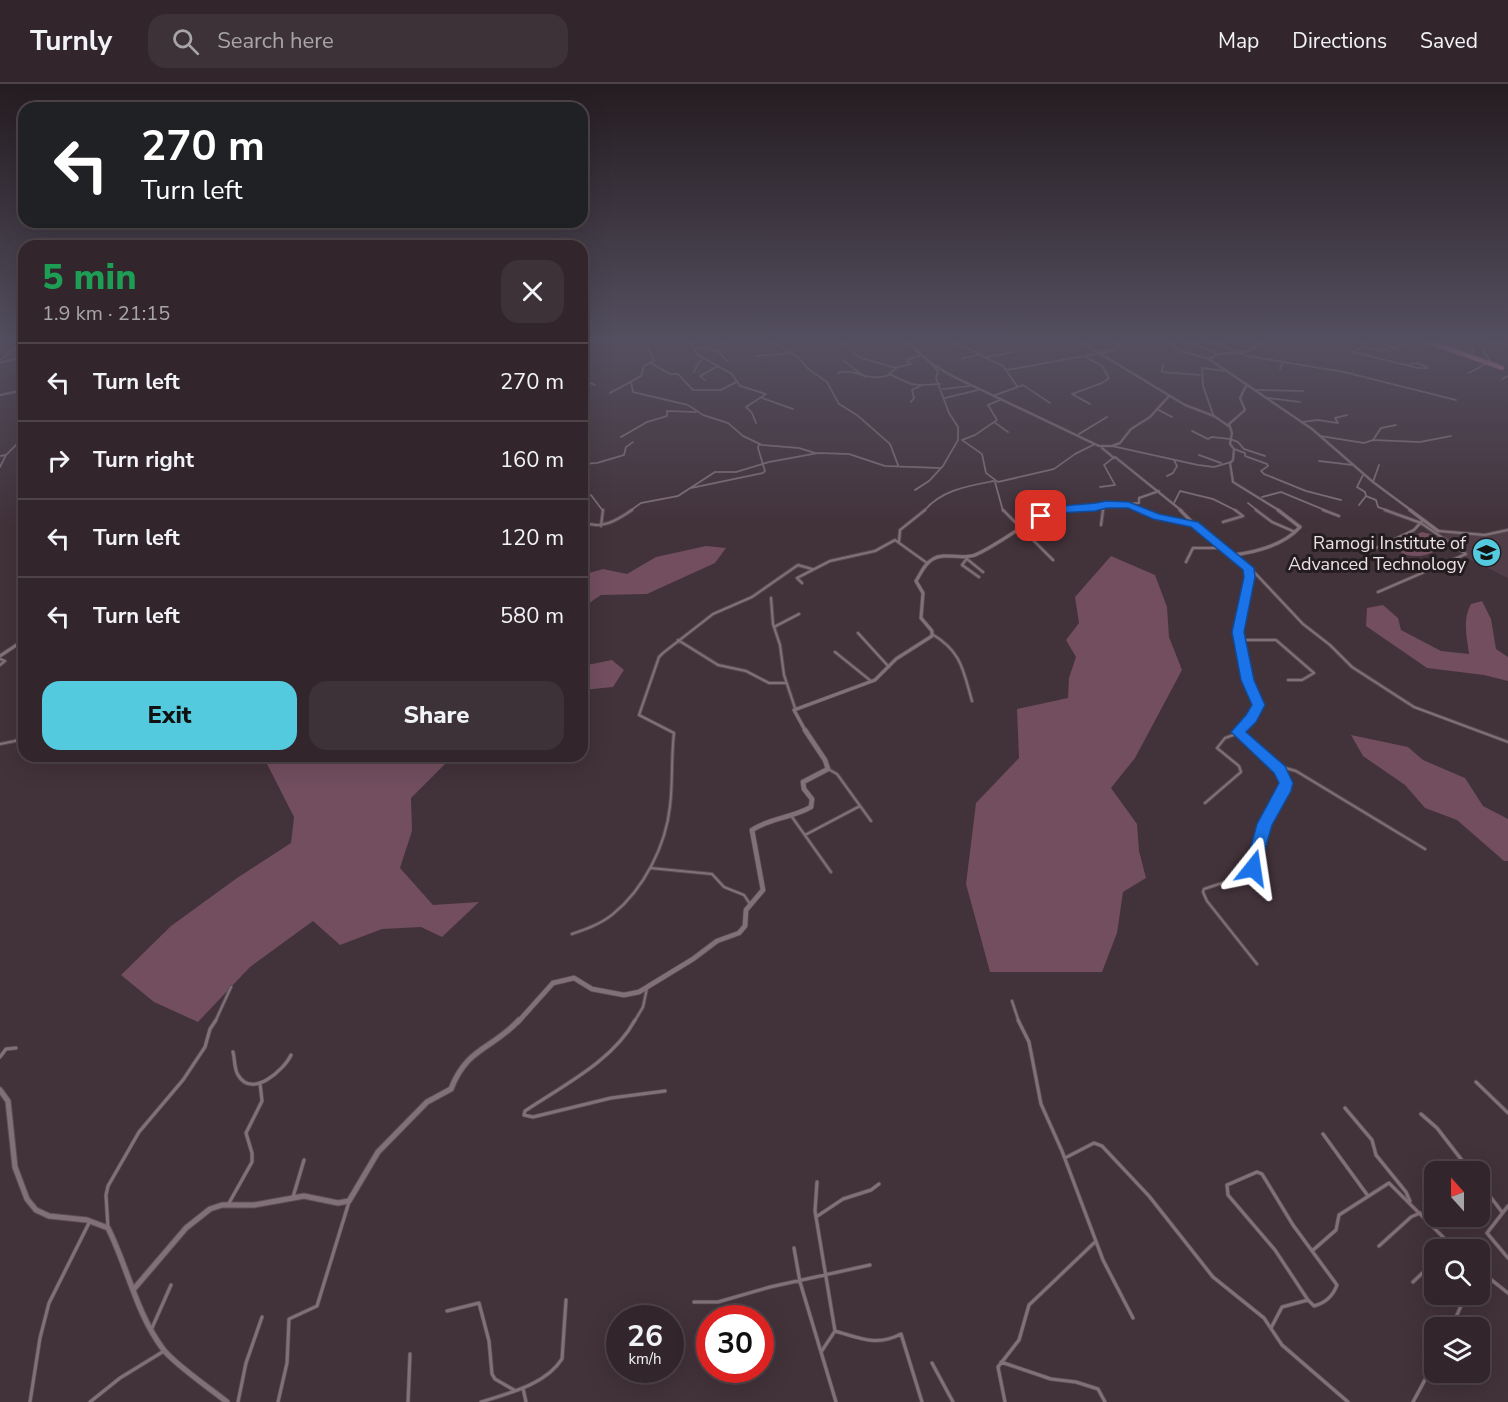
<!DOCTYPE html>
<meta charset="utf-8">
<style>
:root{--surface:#32262c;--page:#3d3238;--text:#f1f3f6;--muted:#a8a5a9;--line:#4d4348;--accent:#54cade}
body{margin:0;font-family:"Nunito Sans",sans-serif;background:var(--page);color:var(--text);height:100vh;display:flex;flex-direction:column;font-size:22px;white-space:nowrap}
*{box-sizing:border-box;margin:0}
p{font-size:20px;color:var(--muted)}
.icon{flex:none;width:33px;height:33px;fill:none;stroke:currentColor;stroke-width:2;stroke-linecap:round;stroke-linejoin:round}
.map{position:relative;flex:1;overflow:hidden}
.panel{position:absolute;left:18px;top:156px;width:570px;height:522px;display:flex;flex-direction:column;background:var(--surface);border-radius:18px;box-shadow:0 6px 24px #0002,0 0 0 2px var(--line)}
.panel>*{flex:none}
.guide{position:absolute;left:18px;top:18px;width:570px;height:126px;border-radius:18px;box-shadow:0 6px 24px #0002,0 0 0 2px var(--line);background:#202124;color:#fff;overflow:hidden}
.needle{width:39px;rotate:339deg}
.buttons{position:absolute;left:1424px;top:1077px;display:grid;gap:12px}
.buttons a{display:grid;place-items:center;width:66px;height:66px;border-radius:12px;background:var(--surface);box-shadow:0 6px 24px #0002,0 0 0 2px var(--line);font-size:30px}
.speed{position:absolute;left:606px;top:1221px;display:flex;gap:12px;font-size:30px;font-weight:700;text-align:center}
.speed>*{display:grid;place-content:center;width:78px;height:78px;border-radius:50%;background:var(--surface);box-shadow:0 6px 24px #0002,0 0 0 2px var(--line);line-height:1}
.speed small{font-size:15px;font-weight:400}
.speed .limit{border:9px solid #d22;background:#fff;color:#111}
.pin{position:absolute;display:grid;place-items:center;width:51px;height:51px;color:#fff;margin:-26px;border-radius:12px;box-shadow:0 3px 9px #0006}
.me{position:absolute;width:66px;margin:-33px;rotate:15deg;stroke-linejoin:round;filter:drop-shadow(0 0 4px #0008)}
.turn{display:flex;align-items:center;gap:21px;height:126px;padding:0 24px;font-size:27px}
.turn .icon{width:78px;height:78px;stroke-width:2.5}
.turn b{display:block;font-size:42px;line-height:51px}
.round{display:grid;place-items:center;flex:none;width:63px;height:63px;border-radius:18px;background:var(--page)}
.headline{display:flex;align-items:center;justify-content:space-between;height:102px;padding:0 24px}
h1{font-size:36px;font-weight:800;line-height:45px;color:#1e9e55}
.primary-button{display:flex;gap:12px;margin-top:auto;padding:12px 24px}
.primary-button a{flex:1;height:69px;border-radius:18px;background:var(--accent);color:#111;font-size:24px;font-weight:800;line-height:69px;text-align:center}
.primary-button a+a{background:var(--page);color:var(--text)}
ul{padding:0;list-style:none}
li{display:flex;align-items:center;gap:18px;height:78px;padding:0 24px;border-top:2px solid var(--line)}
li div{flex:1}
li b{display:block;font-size:22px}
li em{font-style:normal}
header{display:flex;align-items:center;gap:36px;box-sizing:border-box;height:84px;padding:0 30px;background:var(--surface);border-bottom:2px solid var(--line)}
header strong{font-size:28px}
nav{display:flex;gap:33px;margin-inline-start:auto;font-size:21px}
.search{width:420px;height:54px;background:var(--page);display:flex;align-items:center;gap:15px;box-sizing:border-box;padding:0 21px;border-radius:18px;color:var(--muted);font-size:22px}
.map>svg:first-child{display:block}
</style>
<header>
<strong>Turnly</strong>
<div class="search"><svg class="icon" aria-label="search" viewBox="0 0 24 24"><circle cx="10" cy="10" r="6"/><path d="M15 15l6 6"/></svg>Search here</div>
<nav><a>Map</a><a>Directions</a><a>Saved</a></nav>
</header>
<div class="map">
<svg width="1508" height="1318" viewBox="0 0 1508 1318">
<rect width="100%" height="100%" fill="#42323a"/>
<!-- built -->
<path fill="#513d47" d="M1508 447V494L1465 473 1467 471 1463 466 1441 451 1458 448 1491 452Z"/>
<!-- green -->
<path fill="#724e5f" d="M1422 448 1434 451 1445 459C1433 473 1410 477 1396 465L1397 460Z
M706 462 726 464 715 479 647 510 601 511 582 524V491L603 485 627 490 656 473Z
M1111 472 1155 491 1167 523 1169 553 1182 586 1135 674 1111 704 1137 740 1139 767 1146 794 1123 808 1117 849 1102 888H990L966 800 976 719 1019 674 1017 625 1068 614 1069 594 1076 573 1066 556 1079 539 1075 513Z
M1482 517 1491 535 1496 565 1508 573V597L1484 591 1427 584 1366 542 1367 524 1383 521 1398 534 1401 546 1441 567 1469 570C1467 553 1462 536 1471 520Z
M612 576 624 586 613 603 582 606V582Z
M1351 651 1408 663 1423 676 1465 694 1483 722 1508 735V777H1504L1457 736 1425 724 1405 701 1363 672Z
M263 672H453L411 714 412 747 400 784 433 821 479 818 442 853 421 843 382 845 340 861 313 837 250 883 198 938 154 918 121 891 171 842 237 794 291 759 294 733Z"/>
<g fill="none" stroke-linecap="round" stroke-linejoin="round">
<defs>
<path id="street-far2" d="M690 258 698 271 732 290 740 302 766 310 746 323 752 329 756 339
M771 258 797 272 807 284 827 298 839 320 857 331 890 360 898 381
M840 258 861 274 896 284
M954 258 1003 282 1017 302
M1171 258 1177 266 1209 275
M1189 258 1218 270
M1213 258 1247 272 1344 288 1456 316
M1363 258 1367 261 1353 268 1418 284H1428
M1381 258 1398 266
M1435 258 1499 281
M1469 258 1473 265 1472 271
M1505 258 1508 260
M1491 260 1503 258
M1303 261 1304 258
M1365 263 1380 267 1405 260
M705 264 719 268 728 278
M693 265 727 258
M1483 266 1490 277
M755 272 791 269
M987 273 1013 268
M962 275 981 270
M0 277 10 267 24 261
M844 277 865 293
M0 279 24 272
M651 279 670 290H678L693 306H721L736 298
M911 280 898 283 889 290 911 300 921 301
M911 280 906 276 922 271
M1163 280 1162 288 1200 291
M1408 281 1416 279 1428 283
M1280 285 1283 278
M1007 286 1101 269
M694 288 698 279 703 275
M838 289C854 283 867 299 889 291
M1469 289 1487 279
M1502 295 1508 292
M582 296 595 301
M705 296 700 292 718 282
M631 298 633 308 688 321 703 331 728 339 743 352 762 361 799 364 815 369
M943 305 970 302
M1256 306 1303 307
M610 309 641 292 644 282 654 277 646 258
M1072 310 1102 299 1109 294 1102 282 1087 274
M1072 310 1090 320
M993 312 1023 301 1050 319
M762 314 793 325
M945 314 978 306
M1268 314 1300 318
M911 318 914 314 912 306 922 301 940 300
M1157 325 1172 333
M1214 333 1203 302 1202 284 1226 287
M994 338 1008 348
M1302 338 1318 336 1338 339 1335 334 1347 331
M1192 347 1208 355 1212 353 1230 355
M1079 350 1107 333
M1320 352 1364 359 1373 356 1420 358 1451 352
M621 353 647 338 667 332V327L696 328
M1230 355 1238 358 1244 365 1265 372
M962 356 982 370 986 389 998 398 1054 385 1075 370 1095 360
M962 356 975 351 997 336 988 321 1000 316
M1373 356 1381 344 1396 341
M1112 362 1198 381 1214 383 1231 378
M1234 365 1245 369V372L1267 380 1268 382 1261 387 1264 390 1306 407 1341 416
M1199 371 1221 379
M0 372 6 371 24 353
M582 375 587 379
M1319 377 1353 381
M582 380 597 379 624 371 626 363 633 358
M0 383 6 371
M1167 392 1173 389 1177 382 1174 376
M995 398 1003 427
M1373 398 1379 381
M1100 403 1115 401 1104 381 1113 374
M691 404 763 389 765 387 758 364 759 360
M915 406 929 397 943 382 958 356V343L949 329 936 294 938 287 932 281
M591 411 603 427
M1366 412 1376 416 1378 423 1389 427
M1262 413 1281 408 1327 427
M1174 419 1180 407 1213 415 1237 427
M1248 419 1258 427
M1129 421 1144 427
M1359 421 1366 412 1365 408 1357 403 1363 391
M630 427 641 419 678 412 715 388H736L769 378 818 369 849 370 885 382 940 384
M924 427C941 406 968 402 994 397
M1103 427 1104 422"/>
<path id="street-far1" d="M1003 426 1053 476
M1140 426 1156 432 1192 440
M1256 426 1272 438 1295 448
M1323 426 1339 432
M582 438C601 446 616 437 632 426
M1223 438 1243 432 1235 426
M1101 441 1103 426
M601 442 603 426
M1438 447 1485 451 1508 446
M899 458 900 446 925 426
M1372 466 1414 446 1422 437
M1233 471 1255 489 1303 540 1330 561 1352 583 1414 623 1508 658
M968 473 962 481 979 493
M967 475 983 488
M1186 478 1193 464H1224
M1248 484 1250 491 1238 548 1248 596 1258 621 1251 634 1238 648 1280 685 1285 693V702L1265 740 1253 784 1243 792 1204 805 1203 808 1207 817 1257 880
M802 499 797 494 830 477 875 467 895 456 927 479
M1378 508 1466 470 1421 439 1385 426
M771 514 773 540 780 561 784 591 795 624
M774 543 799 530
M858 549 889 583
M932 550C962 568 963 586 972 617
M678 556 718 581 746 587 769 599H786
M1241 556H1276L1314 589 1302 596H1288
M835 568 871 597
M0 575 5 577 0 581
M0 660 15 657 24 651
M1275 681 1296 687 1425 765
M828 685 837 690 871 737
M1205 719 1241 688 1239 682 1217 664 1225 654 1239 649
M792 733 831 788
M805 751 860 722
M650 784 712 790 724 803 744 811 750 820
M572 850C586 845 601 840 613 830 644 805 666 761 670 722 673 698 671 673 674 649L639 631 659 573 663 569 713 530 752 513 798 481 812 485
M1012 917 1019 938
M215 938 231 903
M634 938 643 923 647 904"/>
<path id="street" d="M635 936C613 977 562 1002 525 1027L524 1031 533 1033 611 1014 665 1007
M1018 936 1029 958 1041 1020 1062 1067 1103 1176 1133 1234
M233 968C235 975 234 985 238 991 252 1015 284 986 291 971
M0 973 6 965 16 964
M1476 998 1508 1029
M1345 1024 1372 1056 1376 1071 1406 1108 1410 1117
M1421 1030 1437 1044 1471 1088
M1323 1050 1368 1112
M1065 1074 1094 1059 1102 1062 1149 1112 1213 1193 1264 1234 1282 1261 1348 1318
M1257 1088 1262 1090 1293 1141 1337 1201C1333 1212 1325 1219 1314 1222L1308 1216 1275 1166 1228 1111 1227 1101Z
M817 1098 815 1127 835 1247 821 1268
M1479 1098 1502 1128
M293 1113 304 1076
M229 1119 252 1078V1069L246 1049 262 1017 260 999
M1508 1122 1487 1149 1508 1174
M816 1133 843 1115 871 1106 879 1100
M108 1144 106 1111 108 1102 139 1048 183 996 205 963 210 945 216 936
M1379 1162 1411 1133 1420 1129
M794 1164 800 1198 836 1318
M1445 1166 1449 1160
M1312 1167 1336 1146 1339 1131 1389 1099 1456 1166
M1479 1186 1508 1209
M1413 1198 1434 1178
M1479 1200 1486 1192
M694 1218H718L770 1203 870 1181
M447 1227 479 1219 489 1257 492 1290 495 1295 514 1306
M152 1244 171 1201
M1271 1244 1282 1223 1308 1216
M1451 1244 1461 1222 1471 1210
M835 1247C860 1254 876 1263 901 1250L922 1318
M1001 1278 1051 1295 1076 1298 1098 1305 1105 1318
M932 1279 953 1318
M523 1304 526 1318
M30 1318 40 1254 49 1219 89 1139
M90 1318 120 1294 164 1267
M238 1318 246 1279 262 1233
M278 1318 287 1279 289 1235 317 1222 349 1118
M408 1318 410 1270
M481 1318C509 1309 545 1301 562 1275L566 1216
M1005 1318 998 1283 1019 1256 1029 1221 1095 1158
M1413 1318 1434 1279"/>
<path id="secondary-far3" d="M907 258 931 279 952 292 1099 362H1112L1120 359 1131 345 1150 333 1169 312
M1081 258 1185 321 1214 332 1230 343
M1260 258C1246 276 1225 263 1209 275L1312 345 1373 398 1412 427
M1101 269 1116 265 1120 258
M1247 300 1240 314 1245 326 1229 340 1232 349 1230 360 1234 365 1233 376 1230 379 1233 398 1280 427
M0 311 24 306
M1102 364 1114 374
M1115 373 1182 427
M1051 427 1139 419V414L1159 407"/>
<path id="secondary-far2" d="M1180 426 1195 441 1233 471C1257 468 1284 461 1300 443L1278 426
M1410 426 1438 447
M0 572 24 556
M806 648 794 626 875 596 896 575 932 552V547L921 534 923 509 916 497C921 489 925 479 933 475 944 468 962 476 975 471 1005 458 1035 428 1067 426"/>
<path id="secondary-far1" d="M518 938 553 899 574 894 592 905 624 911 639 908 693 875 717 857 739 849 745 842 746 826 763 806 752 746C770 734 792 734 811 723L812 715 804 705 803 698 828 685 825 676 805 646"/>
<path id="secondary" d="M0 1006 8 1017 15 1083 27 1115 36 1126 49 1132 87 1136 108 1144C128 1184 136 1229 163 1265 174 1280 211 1305 227 1318
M133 1206 186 1144 210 1125 222 1121H254L304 1112 338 1119 349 1117 378 1068 427 1018 451 1005C467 963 493 965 519 936"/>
<path id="highway" d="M1428 258 1502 284"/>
</defs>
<!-- street-far2 casing -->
<use href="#street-far2" stroke="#5b4e54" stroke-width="2"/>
<!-- street-far1 casing -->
<use href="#street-far1" stroke="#5b4e54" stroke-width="4"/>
<!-- street casing -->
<use href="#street" stroke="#5b4e54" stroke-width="4.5"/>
<!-- secondary-far3 casing -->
<use href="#secondary-far3" stroke="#5b4e54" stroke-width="3"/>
<!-- secondary-far2 casing -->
<use href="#secondary-far2" stroke="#5b4e54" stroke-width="4.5"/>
<!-- secondary-far1 casing -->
<use href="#secondary-far1" stroke="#5b4e54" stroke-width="6"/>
<!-- secondary casing -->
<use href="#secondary" stroke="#5b4e54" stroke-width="7"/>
<!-- highway casing -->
<use href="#highway" stroke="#5b4e54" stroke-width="4.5"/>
<!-- street-far2 -->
<use href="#street-far2" stroke="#827078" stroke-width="1.5"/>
<!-- street-far1 -->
<use href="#street-far1" stroke="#827078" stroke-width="2"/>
<!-- street -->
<use href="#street" stroke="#827078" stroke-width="3"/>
<!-- secondary-far3 -->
<use href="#secondary-far3" stroke="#827078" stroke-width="2"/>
<!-- secondary-far2 -->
<use href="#secondary-far2" stroke="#827078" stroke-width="3"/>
<!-- secondary-far1 -->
<use href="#secondary-far1" stroke="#827078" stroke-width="4.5"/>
<!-- secondary -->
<use href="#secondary" stroke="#827078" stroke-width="5"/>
<!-- highway -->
<use href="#highway" stroke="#e17db1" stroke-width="4"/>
</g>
<!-- sky -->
<linearGradient id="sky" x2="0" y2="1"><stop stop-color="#241c20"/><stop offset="0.58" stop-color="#544f60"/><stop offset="1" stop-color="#544f60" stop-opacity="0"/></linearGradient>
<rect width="1508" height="443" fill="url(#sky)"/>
<!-- route -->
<path fill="#1a73e8" stroke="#114b97" stroke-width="1.5" d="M1106 417 1129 418 1159 430 1198 438 1254 484 1255 493 1244 548 1254 596 1265 621 1256 638 1246 648 1285 682 1293 699 1291 707 1272 741 1258 789 1253 790 1247 789 1245 784 1257 740 1279 699 1274 689 1231 648 1246 631 1252 621 1241 596 1232 548 1244 493 1243 486 1191 443 1153 435 1128 424H1107L1095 427 1057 429 1041 435 1036 432C1054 417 1085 423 1106 417Z"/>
<!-- icons -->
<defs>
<symbol id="university-disc" viewBox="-11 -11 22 22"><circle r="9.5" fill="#54cade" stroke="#241d20"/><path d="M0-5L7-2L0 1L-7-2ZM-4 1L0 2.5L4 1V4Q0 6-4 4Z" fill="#111"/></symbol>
</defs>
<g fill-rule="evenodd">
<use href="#university-disc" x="1470" y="452" width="33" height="33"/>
</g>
<g text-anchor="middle" stroke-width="6" stroke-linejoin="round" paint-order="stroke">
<!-- far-poi labels -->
<g font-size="18" fill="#ebe1e5" stroke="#241d20" text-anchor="end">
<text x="1466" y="465">Ramogi Institute of<tspan x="1466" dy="21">Advanced Technology</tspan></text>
</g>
</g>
</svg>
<div class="buttons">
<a><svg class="needle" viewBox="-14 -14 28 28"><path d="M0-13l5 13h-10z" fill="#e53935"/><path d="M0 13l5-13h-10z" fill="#a8a5a9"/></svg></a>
<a><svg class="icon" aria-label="search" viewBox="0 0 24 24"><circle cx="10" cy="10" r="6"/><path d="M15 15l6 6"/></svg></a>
<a><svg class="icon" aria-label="layers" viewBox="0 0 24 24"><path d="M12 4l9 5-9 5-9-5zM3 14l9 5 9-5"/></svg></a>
</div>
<div class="speed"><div>26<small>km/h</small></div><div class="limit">30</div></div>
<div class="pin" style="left:1041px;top:432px;background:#d93025"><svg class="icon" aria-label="arrive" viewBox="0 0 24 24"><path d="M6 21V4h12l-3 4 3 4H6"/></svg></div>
<svg class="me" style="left:1253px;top:784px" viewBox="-20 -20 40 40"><path d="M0-17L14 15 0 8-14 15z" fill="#1a73e8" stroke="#fff" stroke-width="4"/></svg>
<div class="guide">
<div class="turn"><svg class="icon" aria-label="left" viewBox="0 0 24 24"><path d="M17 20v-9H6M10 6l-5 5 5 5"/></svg><div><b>270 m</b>Turn left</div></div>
</div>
<section class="panel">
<div class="headline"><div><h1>5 min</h1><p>1.9 km · 21:15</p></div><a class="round"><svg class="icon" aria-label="close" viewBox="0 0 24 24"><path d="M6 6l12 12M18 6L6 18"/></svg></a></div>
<ul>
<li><svg class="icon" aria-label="left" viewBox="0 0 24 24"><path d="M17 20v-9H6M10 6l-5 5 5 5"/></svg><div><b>Turn left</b></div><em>270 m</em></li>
<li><svg class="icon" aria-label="right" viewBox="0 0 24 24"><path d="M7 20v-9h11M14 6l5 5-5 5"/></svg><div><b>Turn right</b></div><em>160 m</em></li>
<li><svg class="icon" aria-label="left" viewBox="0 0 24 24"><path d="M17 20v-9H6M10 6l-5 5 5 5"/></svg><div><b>Turn left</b></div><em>120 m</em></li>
<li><svg class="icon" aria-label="left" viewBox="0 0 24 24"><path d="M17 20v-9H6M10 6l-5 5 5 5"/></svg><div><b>Turn left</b></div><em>580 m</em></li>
</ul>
<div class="primary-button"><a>Exit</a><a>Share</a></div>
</section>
</div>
